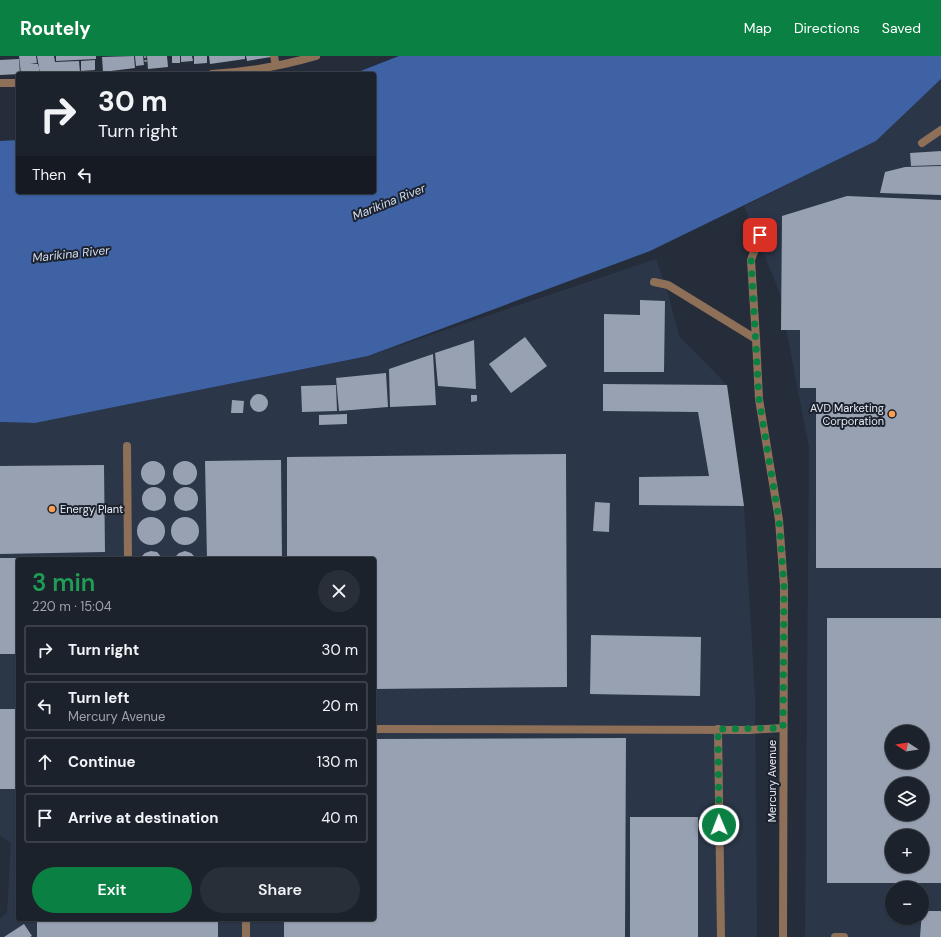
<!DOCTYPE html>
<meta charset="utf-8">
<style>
:root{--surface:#1c222c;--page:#292f38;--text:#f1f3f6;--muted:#a0a4a9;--line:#3a3f48;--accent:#0b8043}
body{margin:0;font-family:"DM Sans",sans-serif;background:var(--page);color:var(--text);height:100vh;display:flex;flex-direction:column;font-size:15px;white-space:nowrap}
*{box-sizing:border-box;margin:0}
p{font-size:13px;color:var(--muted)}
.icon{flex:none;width:22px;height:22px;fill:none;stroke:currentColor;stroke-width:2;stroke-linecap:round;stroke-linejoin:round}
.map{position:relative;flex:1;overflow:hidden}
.sheet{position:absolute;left:16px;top:501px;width:360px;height:364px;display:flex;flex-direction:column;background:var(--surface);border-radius:4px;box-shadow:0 1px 3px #0004,0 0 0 1px var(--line)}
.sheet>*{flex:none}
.top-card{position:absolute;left:16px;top:16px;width:360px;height:122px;border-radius:4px;box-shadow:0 1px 3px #0004,0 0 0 1px var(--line);background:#1c222c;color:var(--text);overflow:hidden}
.needle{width:26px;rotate:282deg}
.fabs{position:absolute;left:885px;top:669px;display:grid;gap:8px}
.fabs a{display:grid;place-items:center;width:44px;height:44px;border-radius:50%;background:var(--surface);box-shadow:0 1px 3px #0004,0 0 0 1px var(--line);font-size:20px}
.pin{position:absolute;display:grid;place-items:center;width:34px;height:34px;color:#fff;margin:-17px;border-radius:8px;box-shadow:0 2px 6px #0006}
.me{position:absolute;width:44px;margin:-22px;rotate:359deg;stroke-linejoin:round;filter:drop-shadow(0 0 3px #0008)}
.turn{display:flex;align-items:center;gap:14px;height:84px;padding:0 16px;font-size:18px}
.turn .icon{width:52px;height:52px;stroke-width:2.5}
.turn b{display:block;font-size:28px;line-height:34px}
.then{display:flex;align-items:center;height:38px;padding:0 16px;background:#0003;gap:8px;font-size:15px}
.round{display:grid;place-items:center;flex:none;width:42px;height:42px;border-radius:21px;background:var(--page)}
.overview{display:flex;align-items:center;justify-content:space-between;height:68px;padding:0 16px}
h1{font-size:24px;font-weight:600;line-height:30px;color:#1e9e55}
.cta{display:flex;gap:8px;margin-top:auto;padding:8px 16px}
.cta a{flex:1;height:46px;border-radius:24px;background:var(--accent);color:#fff;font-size:16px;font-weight:600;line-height:46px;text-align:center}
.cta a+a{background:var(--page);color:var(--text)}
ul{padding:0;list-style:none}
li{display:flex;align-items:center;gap:12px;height:50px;margin:0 8px 6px;padding:0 8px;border:2px solid var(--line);border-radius:4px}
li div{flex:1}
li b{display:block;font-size:15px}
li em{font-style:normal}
header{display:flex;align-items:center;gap:24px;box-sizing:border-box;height:56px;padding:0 20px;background:var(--accent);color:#fff}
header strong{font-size:19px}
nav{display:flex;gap:22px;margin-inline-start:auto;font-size:14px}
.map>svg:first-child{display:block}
</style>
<header>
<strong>Routely</strong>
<nav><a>Map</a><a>Directions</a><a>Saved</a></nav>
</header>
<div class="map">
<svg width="941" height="881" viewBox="0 0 941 881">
<rect width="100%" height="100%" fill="#262d3a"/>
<!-- built -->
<path fill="#2b3648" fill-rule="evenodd" d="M941 23V881H805L809 392 779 235 744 150 876 85ZM892 676H922V706H892ZM892 728H922V758H892ZM892 780H922V810H892ZM892 832H922V862H892Z
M656 203 667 233 679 280 727 329 744 450 755 641 757 881H0V862L7 857 11 787 0 780V366L35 367 368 300ZM18 503H374V863H18Z"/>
<!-- water -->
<path fill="#3e62a4" d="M399 0H941V23L876 85 650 195 368 300 35 367 0 366V85L18 84V136H374V18H353Z"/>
<!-- building -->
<path fill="#98a1b1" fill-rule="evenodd" d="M19 0H36L37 7 30 8H39V17L21 18Z
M37 0H54L55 6 79 5 80 16H71V18H58V17L56 18H40Z
M56 0H96V3L56 5Z
M134 0 135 12 103 16 102 1Z
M135 0H143L144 9 136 10Z
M147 0H167L168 11 148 13Z
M172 0H180V7H172Z
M181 0H192L193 5 181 6Z
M194 0H207V7L194 8Z
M209 0H245V3L210 8Z
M246 0H271V1L247 5Z
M19 3 20 18 0 19V4Z
M95 4V14L81 15V5Z
M941 95V109L911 110 910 97Z
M941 110V139L880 137 885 116 905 111Z
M847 140 941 144V512H816V332H800V274H781L782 160Z
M640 244 665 245 664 316H604V258L640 259Z
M525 281 547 310 511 337 489 308Z
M474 284 476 333 438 330 435 297Z
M433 298 436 349 390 351 389 313Z
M386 317 388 351 339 355 336 322Z
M603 328 727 329 744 450 639 449V421L709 420 698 356 603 355Z
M336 329 337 355 302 356 301 330Z
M250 347a9 9 0 1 1 18 0a9 9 0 1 1-18 0Z
M471 339H477V345L471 346Z
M232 344 244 345 243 357H231Z
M347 358V368L319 369V359Z
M566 398 567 631 374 633V503H287V401Z
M281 404 282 503H207L205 405Z
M141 417a12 12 0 1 1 24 0a12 12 0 1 1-24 0Z
M173 417a12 12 0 1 1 24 0a12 12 0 1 1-24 0Z
M104 409 105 496 0 498V410Z
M174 443a12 12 0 1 1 24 0a12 12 0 1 1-24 0Z
M142 443a12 12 0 1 1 24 0a12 12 0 1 1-24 0Z
M595 446 610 447 609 476 593 475Z
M137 475a14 14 0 1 1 28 0a14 14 0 1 1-28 0Z
M171 475a14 14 0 1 1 28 0a14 14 0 1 1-28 0Z
M151 495 157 496 163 503H139L145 497Z
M185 495 191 497 197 503H173L179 497Z
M0 502H18V598H0Z
M827 562H941V827H827ZM892 676H922V706H892ZM892 728H922V758H892ZM892 780H922V810H892Z
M591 579 701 581 700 640 590 638Z
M0 653H18V733H0Z
M626 682 625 881H284V863H374V683Z
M630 761H698V881H630Z
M922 855H941V881H920Z
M37 863H218V881H37Z
M24 868 32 880 30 881H4Z"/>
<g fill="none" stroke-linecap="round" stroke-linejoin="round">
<!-- path -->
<path stroke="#8a909a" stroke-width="2.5" stroke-dasharray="2 2" stroke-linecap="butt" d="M145 0 146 8"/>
<!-- lane -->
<path stroke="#8e7059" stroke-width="8" d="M922 87 941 74
M654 226 668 229 756 283
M756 283 751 204 760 179
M127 390 128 503
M374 673 749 674 783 672
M718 673 721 881
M246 881V863
M835 881H844"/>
<!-- street -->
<path stroke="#8e7059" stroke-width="8" d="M274 0 275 5
M212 18C247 16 282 10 316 0
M0 27H18
M756 283 759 343 779 464 784 530 783 881"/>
</g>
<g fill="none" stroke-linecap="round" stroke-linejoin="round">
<!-- route -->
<path stroke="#0b8043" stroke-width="7" stroke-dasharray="0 12.6" d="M719 769 718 673 783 672 784 530 779 464 759 343 751 204 760 179"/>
</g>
<!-- markers -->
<g fill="#fb9e51" stroke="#1c232f" stroke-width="1.5">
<circle cx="892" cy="358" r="4"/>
<circle cx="52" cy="453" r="4"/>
</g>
<g text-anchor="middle" stroke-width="4" stroke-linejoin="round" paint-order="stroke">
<!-- poi labels -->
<g font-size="11" fill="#e7ecf4" stroke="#1c232f" text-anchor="end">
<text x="884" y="356">AVD Marketing<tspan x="884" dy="13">Corporation</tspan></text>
<text x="60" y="457" text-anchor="start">Energy Plant</text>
</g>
<!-- street labels -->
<g font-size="11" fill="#e7ecf4" stroke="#1c232f">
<text transform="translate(772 725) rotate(-90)" y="4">Mercury Avenue</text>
</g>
<!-- water labels -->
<g font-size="12" font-style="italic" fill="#d2ddf0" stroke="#1c232f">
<text transform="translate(389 146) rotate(-22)" y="4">Marikina River</text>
<text transform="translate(71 198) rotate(-6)" y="4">Marikina River</text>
</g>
</g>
</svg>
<div class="fabs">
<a><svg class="needle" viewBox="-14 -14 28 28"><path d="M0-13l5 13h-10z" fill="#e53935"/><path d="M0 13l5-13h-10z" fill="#a0a4a9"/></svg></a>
<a><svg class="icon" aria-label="layers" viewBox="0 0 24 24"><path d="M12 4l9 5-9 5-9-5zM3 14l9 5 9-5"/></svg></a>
<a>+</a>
<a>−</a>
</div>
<div class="pin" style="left:760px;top:179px;background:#d93025"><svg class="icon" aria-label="arrive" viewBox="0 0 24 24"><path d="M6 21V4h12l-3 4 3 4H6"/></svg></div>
<svg class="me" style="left:719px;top:769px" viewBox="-20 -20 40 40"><circle r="17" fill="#0b8043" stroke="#fff" stroke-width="3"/><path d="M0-11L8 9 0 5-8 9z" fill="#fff"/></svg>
<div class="top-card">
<div class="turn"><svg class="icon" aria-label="right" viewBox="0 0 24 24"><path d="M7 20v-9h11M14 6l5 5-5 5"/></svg><div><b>30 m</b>Turn right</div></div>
<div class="then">Then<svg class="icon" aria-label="left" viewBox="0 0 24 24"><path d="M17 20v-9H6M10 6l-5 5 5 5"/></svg></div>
</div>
<section class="sheet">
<div class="overview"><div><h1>3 min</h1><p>220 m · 15:04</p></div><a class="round"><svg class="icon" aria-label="close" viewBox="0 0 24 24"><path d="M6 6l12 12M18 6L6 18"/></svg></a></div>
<ul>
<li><svg class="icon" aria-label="right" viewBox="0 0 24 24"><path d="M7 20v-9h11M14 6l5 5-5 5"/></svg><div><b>Turn right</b></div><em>30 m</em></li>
<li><svg class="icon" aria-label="left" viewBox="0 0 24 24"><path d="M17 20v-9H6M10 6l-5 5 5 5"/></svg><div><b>Turn left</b><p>Mercury Avenue</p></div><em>20 m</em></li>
<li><svg class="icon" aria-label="ahead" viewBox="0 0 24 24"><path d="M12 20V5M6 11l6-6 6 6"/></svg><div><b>Continue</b></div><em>130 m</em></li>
<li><svg class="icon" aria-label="arrive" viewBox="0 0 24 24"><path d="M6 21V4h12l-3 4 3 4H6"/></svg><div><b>Arrive at destination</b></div><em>40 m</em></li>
</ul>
<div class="cta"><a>Exit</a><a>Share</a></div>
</section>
</div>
